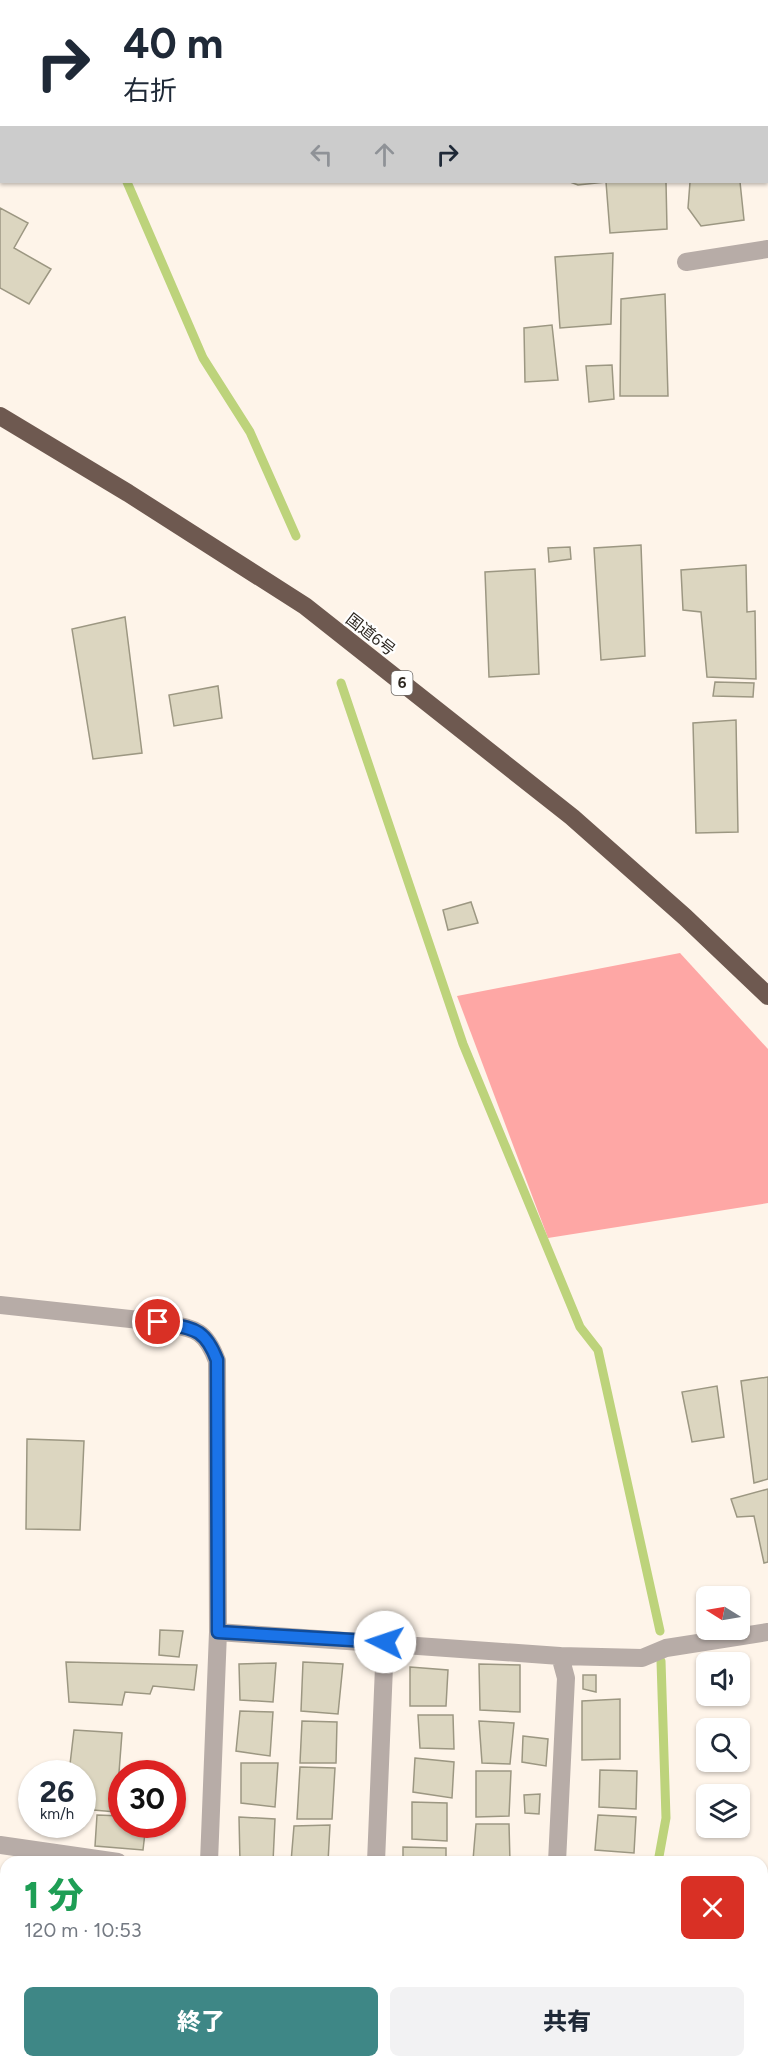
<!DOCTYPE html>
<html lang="ja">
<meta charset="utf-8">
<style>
:root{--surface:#fff;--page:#f2f2f3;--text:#1f2937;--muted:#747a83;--accent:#3e8786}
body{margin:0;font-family:Figtree,"Noto Sans JP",sans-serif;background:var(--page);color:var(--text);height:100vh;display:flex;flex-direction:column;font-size:22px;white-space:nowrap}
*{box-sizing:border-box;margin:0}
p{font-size:20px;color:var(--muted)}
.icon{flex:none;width:33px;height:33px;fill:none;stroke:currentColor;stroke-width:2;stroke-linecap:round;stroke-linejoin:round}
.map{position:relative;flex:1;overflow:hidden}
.sheet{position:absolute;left:0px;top:1856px;width:768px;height:212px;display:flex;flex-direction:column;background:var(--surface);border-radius:18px 18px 0 0;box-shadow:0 2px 4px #0004}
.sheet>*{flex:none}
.hud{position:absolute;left:0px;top:0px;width:768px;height:183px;box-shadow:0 2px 4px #0004;background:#fff;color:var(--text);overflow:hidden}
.needle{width:39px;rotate:281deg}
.tools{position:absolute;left:696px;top:1586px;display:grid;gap:12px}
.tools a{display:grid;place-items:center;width:54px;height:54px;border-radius:9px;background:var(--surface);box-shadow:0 2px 4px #0004;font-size:30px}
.speed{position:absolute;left:18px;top:1760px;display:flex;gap:12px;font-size:30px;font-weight:700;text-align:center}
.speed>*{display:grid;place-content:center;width:78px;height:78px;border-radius:50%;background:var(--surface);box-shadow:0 2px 4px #0004;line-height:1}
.speed small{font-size:15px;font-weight:400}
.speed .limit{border:9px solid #d22;background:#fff;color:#111}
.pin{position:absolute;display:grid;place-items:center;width:51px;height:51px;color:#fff;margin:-26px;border:3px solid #fff;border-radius:50%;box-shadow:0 2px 6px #0007}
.me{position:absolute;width:66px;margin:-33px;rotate:274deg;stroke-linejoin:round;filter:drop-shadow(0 0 4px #0008)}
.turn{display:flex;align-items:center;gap:21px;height:126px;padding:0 24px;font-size:27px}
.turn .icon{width:78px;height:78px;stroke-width:2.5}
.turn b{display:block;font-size:42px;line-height:51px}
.lanes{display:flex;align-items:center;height:57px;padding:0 24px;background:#0003;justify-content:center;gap:30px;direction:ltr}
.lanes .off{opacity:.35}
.round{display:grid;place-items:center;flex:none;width:63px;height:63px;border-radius:9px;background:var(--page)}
.head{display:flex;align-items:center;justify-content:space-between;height:102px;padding:0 24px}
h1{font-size:36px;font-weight:800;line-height:45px;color:#1e9e55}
.cta{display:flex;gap:12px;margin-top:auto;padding:12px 24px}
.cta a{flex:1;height:69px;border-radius:9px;background:var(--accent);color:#fff;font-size:24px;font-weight:800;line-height:69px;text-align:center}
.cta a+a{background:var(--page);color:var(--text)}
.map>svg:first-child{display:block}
</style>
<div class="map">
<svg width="768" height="2066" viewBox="0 0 768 2066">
<rect width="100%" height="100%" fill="#fef4e9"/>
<!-- green -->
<path fill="#fea7a5" d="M680 953 768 1049V1203L548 1238 457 996Z"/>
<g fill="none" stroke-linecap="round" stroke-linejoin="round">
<!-- stream -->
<path stroke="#bdd37b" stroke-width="9" d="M49 0 50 2
M127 182 203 358 250 432 296 536
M341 683 463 1044 580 1327 598 1350 660 1631
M658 1862 666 1818 661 1661
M622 2066 623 2061"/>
</g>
<!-- building -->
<path fill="#dcd6c0" stroke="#9c9782" stroke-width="1.5" d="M517 0H575L517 2Z
M570 182H606L578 185Z
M606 182H666L667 229 610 233Z
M690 182H740L744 220 701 226 688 208Z
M0 208 28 223 14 248 51 269 29 304 0 288Z
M613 253 611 324 560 328 555 257Z
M665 294 668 396H620L621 299Z
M552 325 558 380 525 382 524 328Z
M612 365 614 399 589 402 586 366Z
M641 545 645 656 601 660 594 548Z
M570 547 571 559 549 562 548 548Z
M746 565 747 612 755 611 756 679 707 677 701 612 683 610 681 570Z
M535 569 539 674 489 677 485 572Z
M125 617 142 753 93 759 72 629Z
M715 682 754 683 753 697 713 696Z
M218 686 222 718 174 726 169 695Z
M736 720 738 832 696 833 693 723Z
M471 902 478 923 448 930 443 910Z
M768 1377V1479L754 1483 741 1381Z
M717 1386 724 1437 692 1442 682 1392Z
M27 1439 84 1441 80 1530 26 1529Z
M768 1489V1562L764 1563 754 1516 737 1517 731 1499Z
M160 1630 183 1631 179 1657 159 1655Z
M66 1662 197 1665 194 1690 153 1686 150 1694 125 1692 122 1705 69 1702Z
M303 1662 343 1664 338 1714 301 1711Z
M276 1663 273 1702 240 1700 239 1664Z
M479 1664 520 1665V1712L480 1710Z
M410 1667 448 1670 446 1706H410Z
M583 1675H596V1692L583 1689Z
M620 1699V1759L582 1760V1701Z
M240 1711 273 1712 270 1756 236 1751Z
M418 1715H453L454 1749 420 1748Z
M302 1721 337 1722 336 1763H300Z
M479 1721 514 1723 510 1764 482 1763Z
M74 1730 122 1733 116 1812 82 1809V1773H69Z
M523 1736 548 1739 546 1766 522 1762Z
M415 1758 454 1762 452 1798 413 1792Z
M241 1763H278L275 1807 241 1803Z
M300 1767 335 1768 332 1819H297Z
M600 1770 637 1771 636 1809 599 1807Z
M476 1771H511L509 1816 476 1817Z
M540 1794 539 1814 525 1813 524 1795Z
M412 1802 447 1803V1841L412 1839Z
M97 1815 122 1816V1824H146L143 1850 95 1846Z
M598 1815 636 1817 634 1853 595 1850Z
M239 1817 275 1819 273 1862H240Z
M476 1824H509L510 1862 473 1860Z
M330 1825 328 1862H291L294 1826Z
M403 1847 446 1848V1862H403Z
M593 1859 626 1862H593Z
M5 1968H6V2013L0 2012Z
M0 2045 6 2046V2061H26L25 2066H0Z
M45 2061 71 2066H44Z"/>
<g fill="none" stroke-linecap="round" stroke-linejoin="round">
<!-- street -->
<path stroke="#b7aca7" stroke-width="18" d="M676 0V2
M766 54H768
M686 262 768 249
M0 1305 158 1322C192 1329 204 1326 217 1361L218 1632 209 1862
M218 1632 560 1656 566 1678 557 1862
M560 1656 642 1658 666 1648 768 1632
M0 1845 118 1862
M376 1862 385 1642
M0 2031 6 2032
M161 2061 183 2065"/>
<!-- highway -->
<path stroke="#6e5950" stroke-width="18" d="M0 416 128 493 305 606 572 817 685 917 768 996"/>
</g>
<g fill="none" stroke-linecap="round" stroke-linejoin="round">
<defs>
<path id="route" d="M158 1322C192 1329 204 1326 217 1360L218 1632 385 1642"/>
</defs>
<!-- route casing -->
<use href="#route" stroke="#114b97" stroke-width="15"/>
<!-- route -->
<use href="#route" stroke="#1a73e8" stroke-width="10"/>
</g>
<g text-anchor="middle" stroke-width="4.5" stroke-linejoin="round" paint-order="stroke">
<!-- shield labels -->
<rect fill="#fff" stroke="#6d6864" stroke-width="1.5" x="391.5" y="671" width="21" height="24" rx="4.5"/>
<g font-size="15" font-weight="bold" fill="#2e2821">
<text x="402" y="688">6</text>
</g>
<!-- street labels -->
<g font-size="16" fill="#2e2821" stroke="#fff">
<text transform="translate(371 634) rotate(38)" y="6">国道6号</text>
</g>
</g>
</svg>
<div class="tools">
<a><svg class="needle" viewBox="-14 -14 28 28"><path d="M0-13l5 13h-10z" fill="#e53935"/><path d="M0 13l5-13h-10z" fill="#747a83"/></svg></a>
<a><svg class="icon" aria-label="sound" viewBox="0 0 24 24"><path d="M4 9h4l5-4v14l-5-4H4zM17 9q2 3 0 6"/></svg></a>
<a><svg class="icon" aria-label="search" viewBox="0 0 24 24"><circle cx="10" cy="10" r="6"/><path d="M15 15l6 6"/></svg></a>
<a><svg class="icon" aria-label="layers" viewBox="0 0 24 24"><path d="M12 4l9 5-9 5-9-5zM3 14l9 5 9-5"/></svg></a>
</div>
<div class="speed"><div>26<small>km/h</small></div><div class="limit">30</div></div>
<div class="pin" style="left:158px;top:1322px;background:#d93025"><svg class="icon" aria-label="arrive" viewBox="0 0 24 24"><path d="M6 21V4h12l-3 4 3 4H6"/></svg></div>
<svg class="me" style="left:385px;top:1642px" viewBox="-20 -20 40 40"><circle r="19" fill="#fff"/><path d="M0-13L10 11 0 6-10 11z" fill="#1a73e8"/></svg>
<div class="hud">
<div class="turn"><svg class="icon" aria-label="right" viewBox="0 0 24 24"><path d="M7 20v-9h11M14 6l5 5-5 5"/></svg><div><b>40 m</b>右折</div></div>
<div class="lanes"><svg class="icon off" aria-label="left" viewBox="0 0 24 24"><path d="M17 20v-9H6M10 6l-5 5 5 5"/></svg><svg class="icon off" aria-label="ahead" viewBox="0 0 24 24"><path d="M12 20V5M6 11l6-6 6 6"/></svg><svg class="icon" aria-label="right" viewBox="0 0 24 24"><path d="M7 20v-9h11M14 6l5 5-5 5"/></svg></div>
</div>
<section class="sheet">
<div class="head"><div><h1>1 分</h1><p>120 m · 10:53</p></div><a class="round" style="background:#d93025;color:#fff"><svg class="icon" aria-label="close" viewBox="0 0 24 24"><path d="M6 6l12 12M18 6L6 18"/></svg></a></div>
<div class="cta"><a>終了</a><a>共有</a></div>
</section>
</div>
